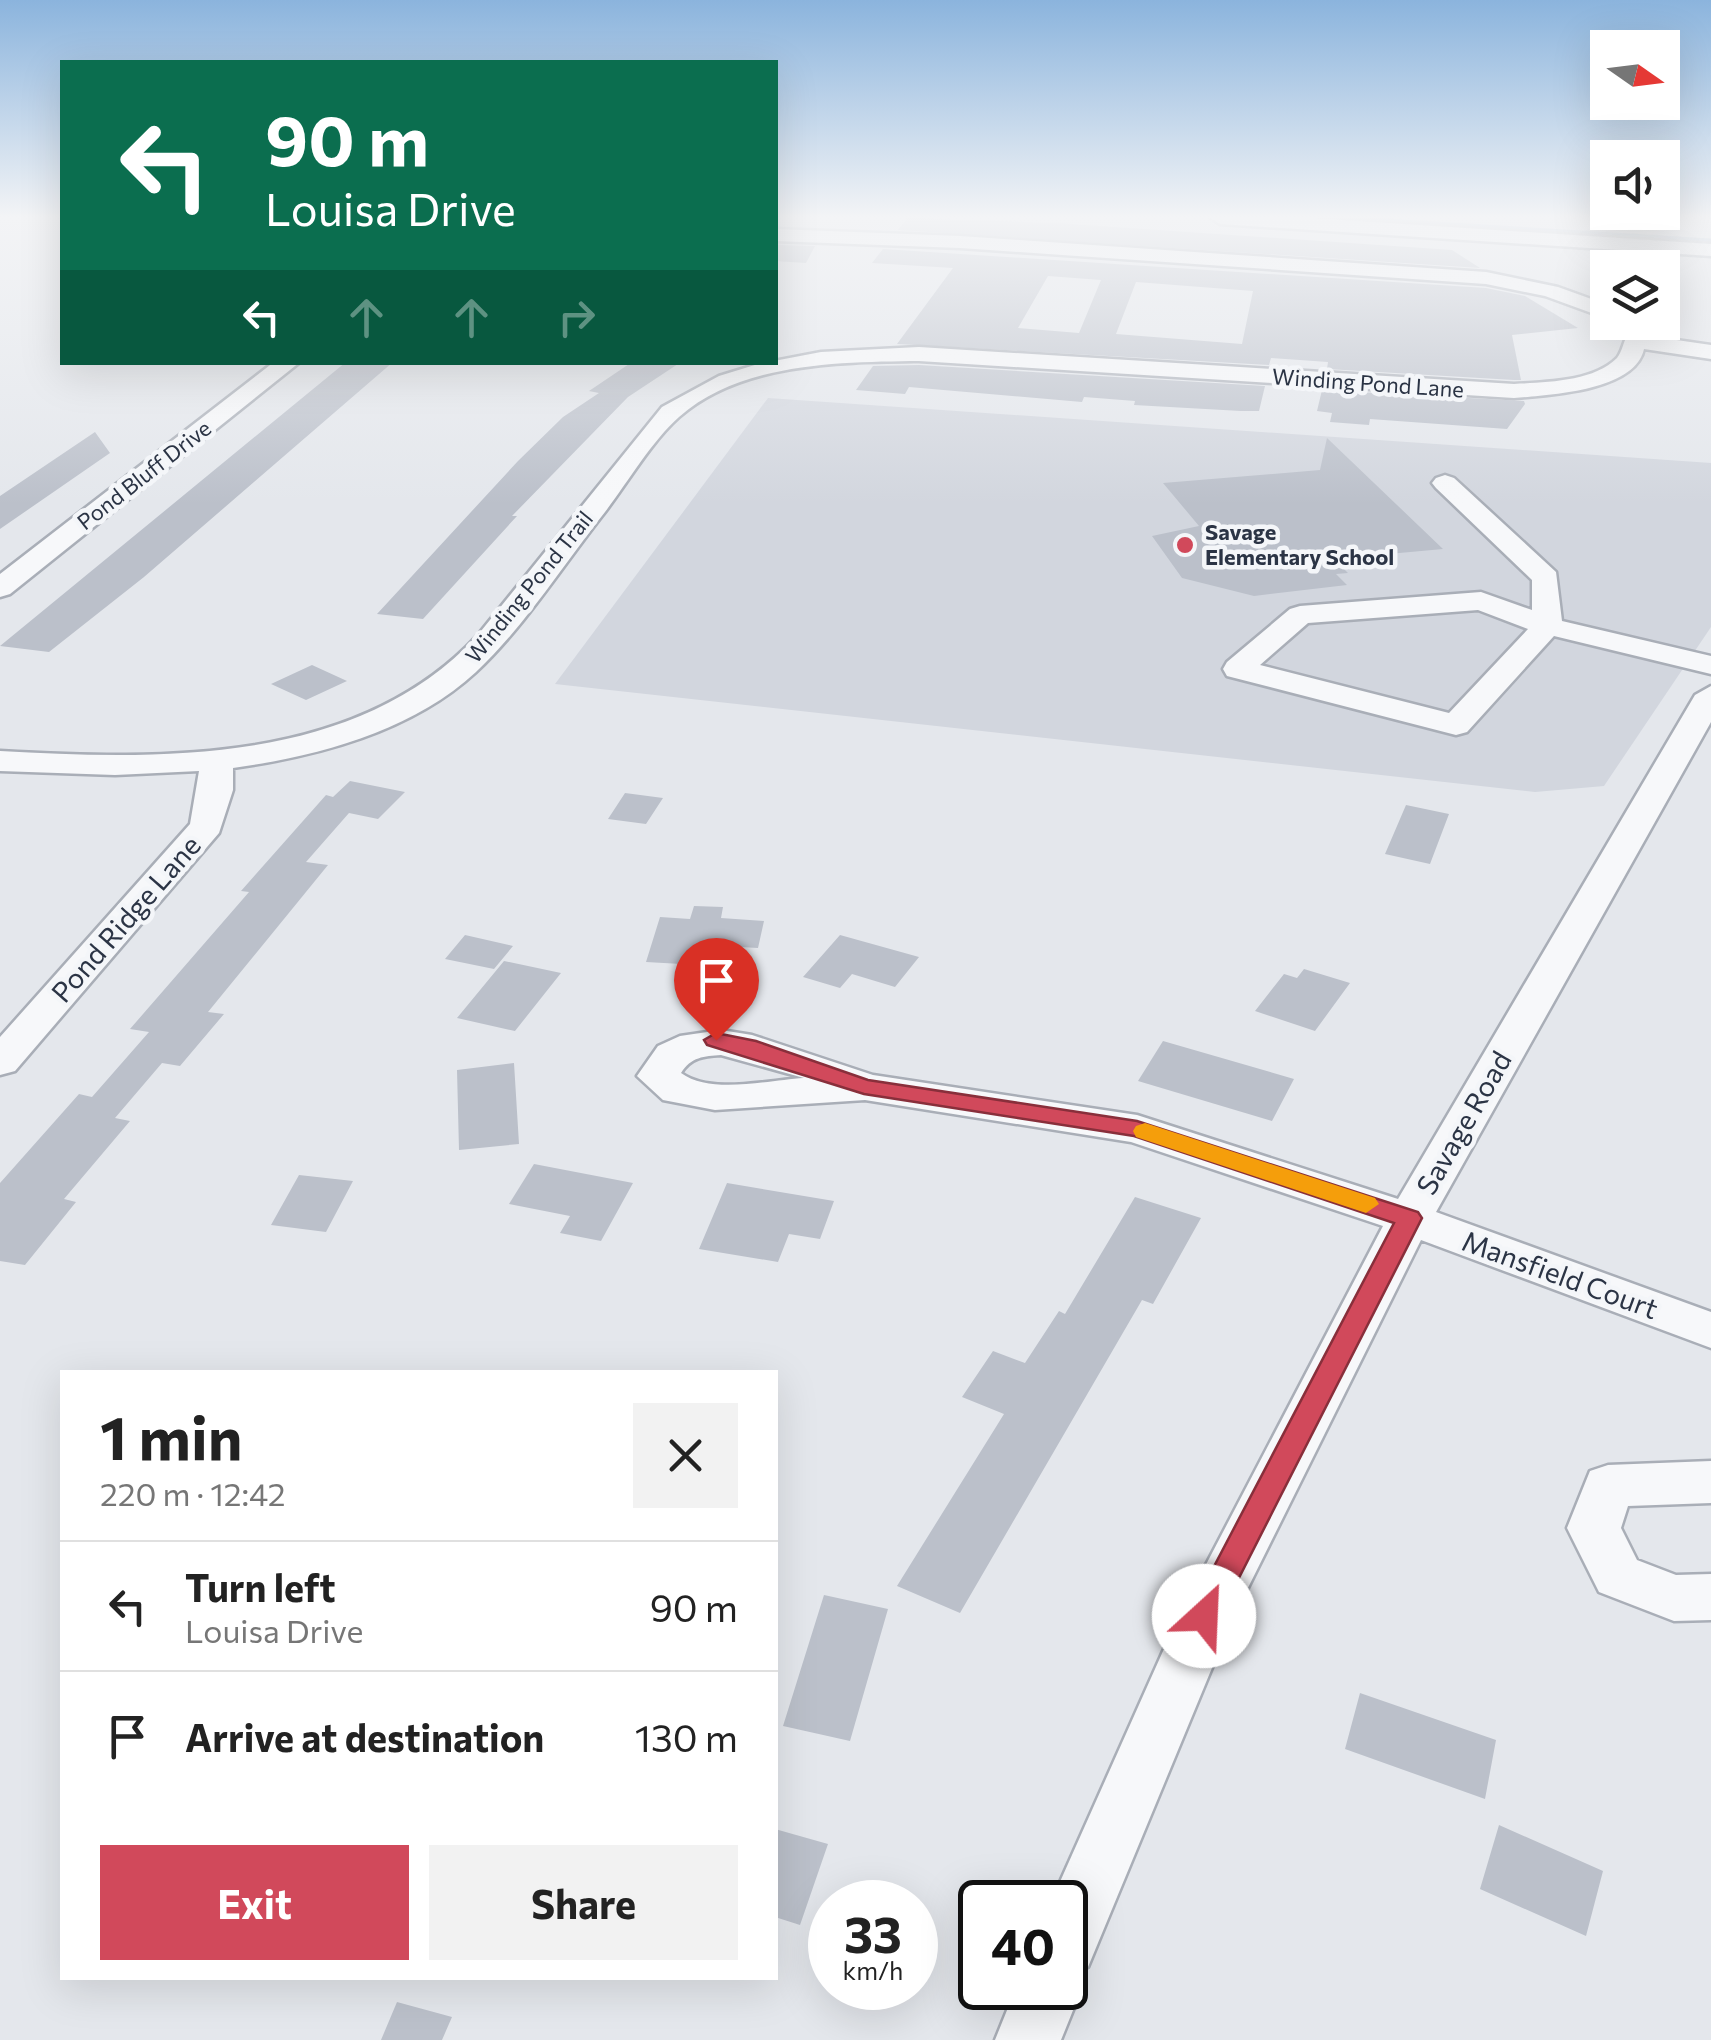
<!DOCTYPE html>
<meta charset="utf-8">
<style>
:root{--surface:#fff;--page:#f2f2f2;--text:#222;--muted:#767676;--line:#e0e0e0;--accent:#d1495b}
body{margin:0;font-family:Commissioner,sans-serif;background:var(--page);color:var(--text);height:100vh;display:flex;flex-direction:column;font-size:38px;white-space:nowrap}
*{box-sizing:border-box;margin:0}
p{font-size:32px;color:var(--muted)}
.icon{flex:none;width:55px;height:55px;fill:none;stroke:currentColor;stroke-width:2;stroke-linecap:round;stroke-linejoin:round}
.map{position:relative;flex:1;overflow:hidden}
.panel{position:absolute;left:60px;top:1370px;width:718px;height:610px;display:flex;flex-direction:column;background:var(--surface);border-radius:0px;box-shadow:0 10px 40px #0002}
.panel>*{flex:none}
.top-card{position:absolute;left:60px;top:60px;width:718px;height:305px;border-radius:0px;box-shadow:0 10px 40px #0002;background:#0b6e4f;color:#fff;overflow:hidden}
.needle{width:65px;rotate:104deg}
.fabs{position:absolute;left:1590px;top:30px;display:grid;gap:20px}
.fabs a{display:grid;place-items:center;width:90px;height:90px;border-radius:0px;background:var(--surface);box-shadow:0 10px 40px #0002;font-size:50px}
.speed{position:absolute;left:808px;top:1880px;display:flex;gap:20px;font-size:50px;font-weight:700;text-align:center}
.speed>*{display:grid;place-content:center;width:130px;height:130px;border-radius:50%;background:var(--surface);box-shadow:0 10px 40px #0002;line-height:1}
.speed small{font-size:25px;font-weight:400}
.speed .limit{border:5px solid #111;border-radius:15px;background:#fff;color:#111}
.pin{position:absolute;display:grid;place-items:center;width:85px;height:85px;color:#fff;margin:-102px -42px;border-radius:50% 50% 50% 0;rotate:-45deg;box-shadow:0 0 10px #0007}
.pin .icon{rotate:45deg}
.me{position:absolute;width:110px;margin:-55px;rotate:25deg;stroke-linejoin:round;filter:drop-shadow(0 0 8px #0008)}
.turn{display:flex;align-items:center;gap:35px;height:210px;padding:0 40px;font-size:45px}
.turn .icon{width:130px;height:130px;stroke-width:2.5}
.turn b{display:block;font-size:70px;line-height:85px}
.lanes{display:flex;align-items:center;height:95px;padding:0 40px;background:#0003;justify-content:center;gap:50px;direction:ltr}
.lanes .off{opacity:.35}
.round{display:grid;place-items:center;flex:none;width:105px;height:105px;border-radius:0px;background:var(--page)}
.overview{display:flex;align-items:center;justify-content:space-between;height:170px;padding:0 40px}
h1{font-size:60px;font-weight:700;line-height:75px}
.primary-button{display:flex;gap:20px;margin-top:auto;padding:20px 40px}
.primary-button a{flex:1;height:115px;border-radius:0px;background:var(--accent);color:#fff;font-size:40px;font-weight:700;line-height:115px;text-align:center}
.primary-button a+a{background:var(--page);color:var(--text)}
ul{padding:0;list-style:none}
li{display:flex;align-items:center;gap:30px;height:130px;padding:0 40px;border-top:2px solid var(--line)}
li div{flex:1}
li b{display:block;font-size:38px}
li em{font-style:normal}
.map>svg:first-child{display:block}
</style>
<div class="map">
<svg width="1711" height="2040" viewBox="0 0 1711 2040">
<rect width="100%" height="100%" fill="#e4e7ec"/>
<!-- built -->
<path fill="#d2d6de" d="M768 398 1711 463V627L1604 786 1535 792 555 684Z"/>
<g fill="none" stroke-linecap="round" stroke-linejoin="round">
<!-- stream -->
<path stroke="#9fb4cc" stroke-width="5" d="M1337 218 1711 241"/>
</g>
<!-- building -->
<path fill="#bbc0ca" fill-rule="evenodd" d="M907 218 1056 223 1452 250 1480 268 898 230Z
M777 245 815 246 806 263 775 261Z
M883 249 1486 288 1525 296 1578 328 1512 335 1521 380H1514L1327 369 1328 362 1271 358 1269 365 897 344 953 268 872 263ZM1048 276 1101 280 1079 333 1018 328ZM1136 282 1253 291 1242 344 1116 334Z
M346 362H393L144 577 49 652 0 646Z
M632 362H681L628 397 512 516H517L423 619 377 614 518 461 563 417 599 393 589 391Z
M919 365 1265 386 1259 411H1241L1134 405 1135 401 1084 397 1082 402 909 387 905 394 856 390 873 366Z
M1322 390 1524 401 1525 404 1507 429 1370 419 1369 425 1330 422 1332 413 1317 411Z
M95 432 110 453 0 529V496Z
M1327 438 1443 549 1334 559 1348 573 1336 574 1347 585 1254 596 1182 578 1152 536 1199 526 1163 483 1320 470Z
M312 665 347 681 306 700 271 684Z
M350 781 405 792 378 819 349 813 306 862 328 865 208 1012 224 1014 180 1066 162 1063 115 1118 130 1121 64 1199 76 1202 25 1265 0 1261V1183L79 1094 92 1097 149 1032 130 1029 249 892 241 891 326 795 333 797Z
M625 793 663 798 646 824 608 819Z
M1406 805 1449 814 1430 864 1385 854Z
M694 906 723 907 721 918 764 921 758 948 704 945 699 965 646 962 660 917 690 919Z
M465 935 513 946 494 969 445 959Z
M840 935 919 957 895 987 852 974 840 988 803 977Z
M504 961 561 973 515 1031 457 1018Z
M1304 969 1350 983 1315 1031 1255 1011 1284 974 1297 978Z
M1163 1041 1294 1079 1272 1121 1138 1081Z
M514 1063 519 1144 459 1150 457 1070Z
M534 1164 633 1183 601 1241 560 1233 570 1216 509 1204Z
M299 1175 353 1181 326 1232 271 1225Z
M727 1183 834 1201 820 1239 789 1234 778 1262 699 1249Z
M1135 1197 1201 1218 1153 1304 1142 1300 960 1613 897 1586 1004 1414 962 1397 993 1351 1025 1363 1059 1311 1065 1314Z
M824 1595 888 1609 850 1741 783 1726Z
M1360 1693 1496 1740 1485 1799 1345 1749Z
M1499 1825 1603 1871 1586 1936 1480 1889Z
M775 1829 828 1844 800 1925 775 1917Z
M397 2002 452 2017 442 2040H381Z"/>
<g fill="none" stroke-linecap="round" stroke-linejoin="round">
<defs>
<path id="minor" d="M1211 218H1312L1711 244V256L1220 224Z
M775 229 960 236 1486 272 1558 287 1608 305V319L1545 296 1486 284 960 248 775 241Z
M1635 334 1711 345V359L1644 349C1635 391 1549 395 1514 398L919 361C842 362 741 362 679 417 651 442 628 482 605 512 563 565 525 626 476 672 411 732 318 756 233 768V790L219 833 15 1071 0 1075V1037L190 824 199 771 115 775 0 771V751C162 760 357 765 477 636L662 407 719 376 758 364 821 352 919 347 1514 384C1546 382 1593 382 1617 358 1622 352 1623 343 1627 336Z
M274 362H300L10 594 0 597V574Z
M1445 475 1454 478 1556 572 1562 621 1711 656V674L1554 636 1467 732 1456 735 1227 676 1223 669 1227 662 1290 609 1300 606 1481 592 1532 610V580L1436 488 1432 483 1436 478ZM1478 610 1528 629 1449 713 1260 665 1308 623Z
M1711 686V722L1436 1212 1711 1312V1348L1421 1240 1231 1622 1088 1967 1075 1972 1082 1988 1061 2040H995L1016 1988H1065V1902H1051L1176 1622 1383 1226 1131 1142 865 1100 715 1110 663 1100 637 1076 658 1046 680 1036 721 1030 752 1035 873 1075 1137 1115 1398 1199 1695 695ZM721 1055 804 1078C768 1080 711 1095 681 1073 691 1057 704 1056 721 1055Z
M1711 1461V1503L1628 1506 1621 1528 1637 1560 1676 1575 1711 1574V1620L1674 1621 1599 1592 1567 1528 1590 1471 1608 1465Z"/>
</defs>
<!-- minor casing -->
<use href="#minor" stroke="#a9aeb7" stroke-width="5"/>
<!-- minor -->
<use href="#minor" fill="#f7f8fa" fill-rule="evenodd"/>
</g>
<!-- sky -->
<linearGradient id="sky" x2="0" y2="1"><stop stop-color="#8bb4dd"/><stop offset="0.43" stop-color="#f3f4f6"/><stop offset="1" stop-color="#f3f4f6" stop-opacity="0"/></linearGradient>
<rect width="1711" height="504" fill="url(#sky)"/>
<!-- route -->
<path fill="#d1495b" stroke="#882f3b" stroke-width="2.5" d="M716 1033 756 1041 868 1080 1137 1121 1418 1212 1422 1218 1215 1625 1204 1629 1192 1625 1188 1616 1394 1223 1134 1136 864 1094 707 1045 704 1040Z"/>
<!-- slow -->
<path fill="#f59e0b" d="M1145 1123 1375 1198 1379 1204 1366 1213 1136 1137 1133 1131 1136 1126Z"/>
<!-- markers -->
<circle fill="#d1495b" stroke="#f4f6f9" stroke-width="4" cx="1185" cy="545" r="10"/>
<g text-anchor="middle" stroke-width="9" stroke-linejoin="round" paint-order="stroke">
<!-- far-street labels -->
<g font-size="22" fill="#2b3445" stroke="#f4f6f9">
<text transform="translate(1368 383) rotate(4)" y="8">Winding Pond Lane</text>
<text transform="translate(144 475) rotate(-38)" y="8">Pond Bluff Drive</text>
<text transform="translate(529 587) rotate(-51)" y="8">Winding Pond Trail</text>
</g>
<!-- far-poi labels -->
<g font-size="22" font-weight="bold" fill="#2b3445" stroke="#f4f6f9" text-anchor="start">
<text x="1205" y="540">Savage<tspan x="1205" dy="25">Elementary School</tspan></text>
</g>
<!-- street labels -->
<g font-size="28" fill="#2b3445" stroke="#f4f6f9">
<text transform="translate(126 919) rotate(-49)" y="10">Pond Ridge Lane</text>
<text transform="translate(1464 1123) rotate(-60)" y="10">Savage Road</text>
<text transform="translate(1560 1275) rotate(20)" y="10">Mansfield Court</text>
</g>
</g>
</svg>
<div class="fabs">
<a><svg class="needle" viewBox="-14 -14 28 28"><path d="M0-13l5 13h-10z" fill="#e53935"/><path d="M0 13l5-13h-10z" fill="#767676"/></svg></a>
<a><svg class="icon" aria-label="sound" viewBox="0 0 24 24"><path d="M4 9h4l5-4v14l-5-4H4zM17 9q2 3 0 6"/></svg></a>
<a><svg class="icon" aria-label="layers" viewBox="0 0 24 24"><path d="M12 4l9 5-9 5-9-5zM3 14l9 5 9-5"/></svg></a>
</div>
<div class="speed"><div>33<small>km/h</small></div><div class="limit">40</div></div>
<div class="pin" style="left:716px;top:1040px;background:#d93025"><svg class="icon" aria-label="arrive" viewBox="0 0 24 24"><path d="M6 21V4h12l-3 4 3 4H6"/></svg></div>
<svg class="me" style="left:1204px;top:1616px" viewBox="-20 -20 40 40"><circle r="19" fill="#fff"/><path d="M0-13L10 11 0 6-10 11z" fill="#d1495b"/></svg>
<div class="top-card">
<div class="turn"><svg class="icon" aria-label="left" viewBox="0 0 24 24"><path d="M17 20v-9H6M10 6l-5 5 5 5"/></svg><div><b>90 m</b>Louisa Drive</div></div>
<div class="lanes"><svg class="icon" aria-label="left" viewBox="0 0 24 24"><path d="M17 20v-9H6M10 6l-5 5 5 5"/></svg><svg class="icon off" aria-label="ahead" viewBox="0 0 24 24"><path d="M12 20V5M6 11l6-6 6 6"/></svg><svg class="icon off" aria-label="ahead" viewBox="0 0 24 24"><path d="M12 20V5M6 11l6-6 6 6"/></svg><svg class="icon off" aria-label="right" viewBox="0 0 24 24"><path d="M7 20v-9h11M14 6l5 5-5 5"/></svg></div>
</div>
<section class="panel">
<div class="overview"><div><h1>1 min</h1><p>220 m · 12:42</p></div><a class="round"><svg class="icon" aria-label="close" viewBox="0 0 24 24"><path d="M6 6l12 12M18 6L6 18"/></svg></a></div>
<ul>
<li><svg class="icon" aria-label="left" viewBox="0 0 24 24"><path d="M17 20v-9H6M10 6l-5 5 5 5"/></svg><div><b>Turn left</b><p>Louisa Drive</p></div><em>90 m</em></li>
<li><svg class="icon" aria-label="arrive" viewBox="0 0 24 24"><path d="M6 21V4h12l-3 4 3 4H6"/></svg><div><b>Arrive at destination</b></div><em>130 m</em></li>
</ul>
<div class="primary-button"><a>Exit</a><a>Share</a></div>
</section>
</div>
